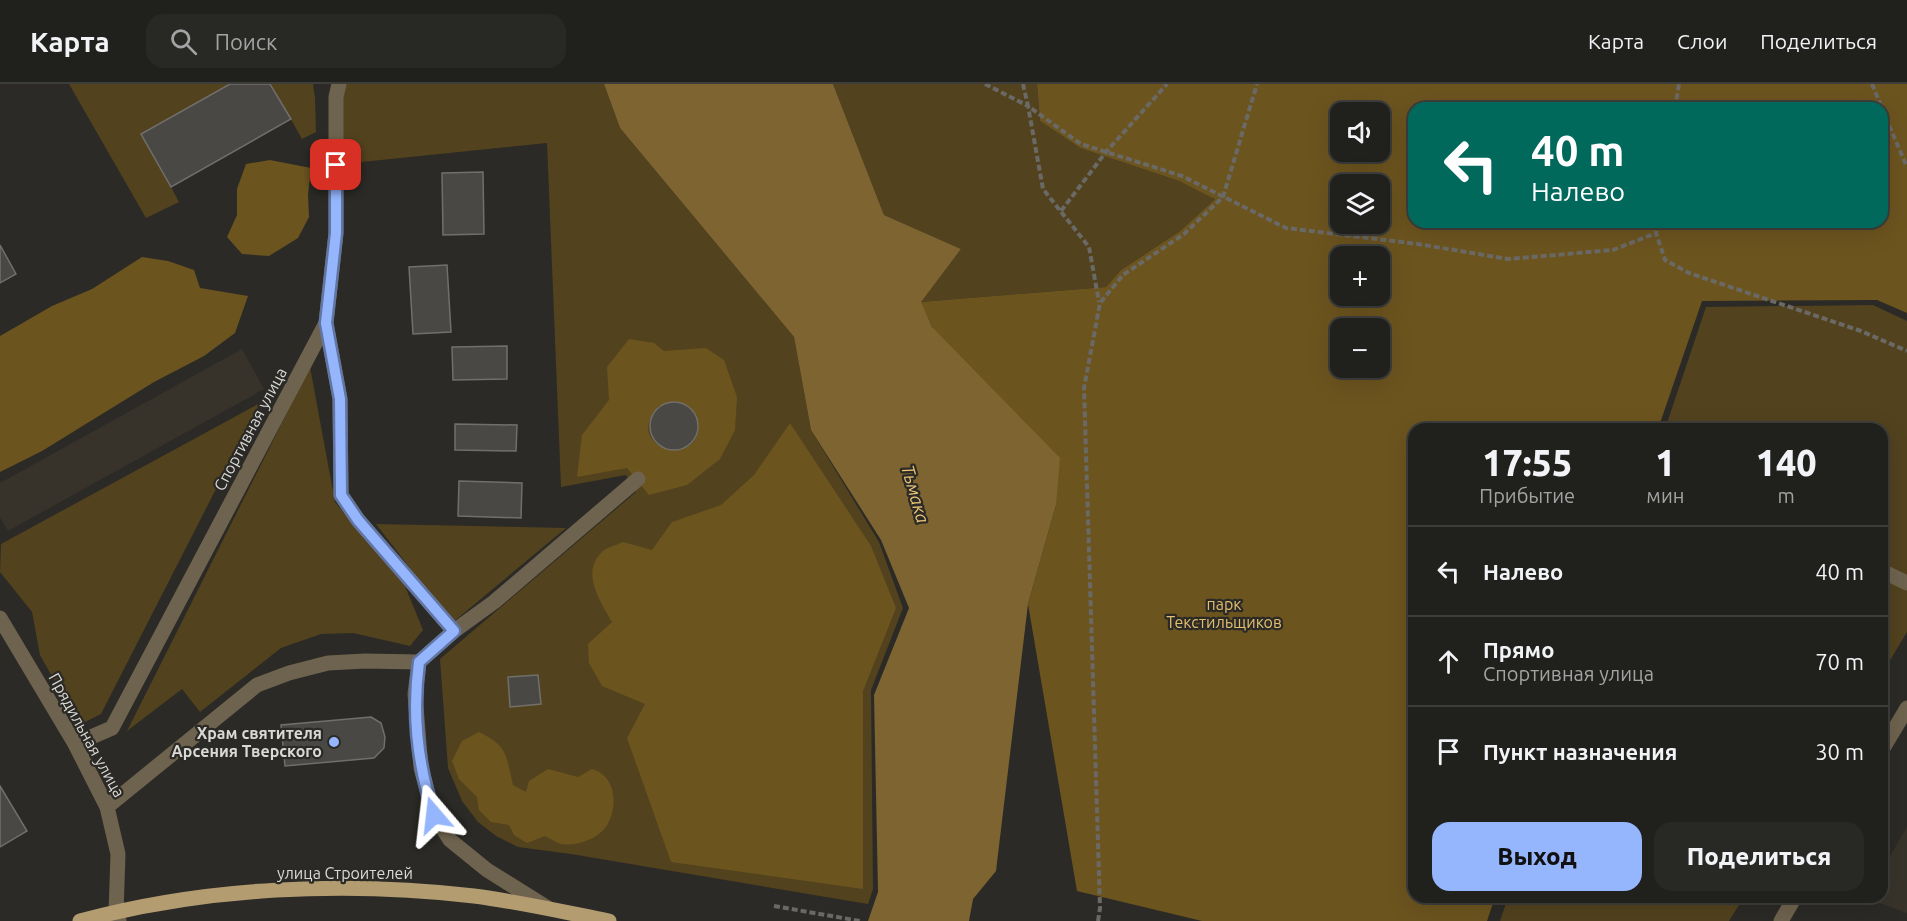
<!DOCTYPE html>
<html lang="ru">
<meta charset="utf-8">
<style>
:root{--surface:#20201c;--page:#282825;--text:#f1f3f6;--muted:#a2a3a3;--line:#3d3e3b;--accent:#95b6fd}
body{margin:0;font-family:Ubuntu,sans-serif;background:var(--page);color:var(--text);height:100vh;display:flex;flex-direction:column;font-size:22px;white-space:nowrap}
*{box-sizing:border-box;margin:0}
p{font-size:20px;color:var(--muted)}
.icon{flex:none;width:33px;height:33px;fill:none;stroke:currentColor;stroke-width:2;stroke-linecap:round;stroke-linejoin:round}
.map{position:relative;flex:1;overflow:hidden}
.details{position:absolute;left:1408px;top:339px;width:480px;height:480px;display:flex;flex-direction:column;background:var(--surface);border-radius:18px;box-shadow:0 6px 24px #0002,0 0 0 2px var(--line)}
.details>*{flex:none}
.banner{position:absolute;left:1408px;top:18px;width:480px;height:126px;border-radius:18px;box-shadow:0 6px 24px #0002,0 0 0 2px var(--line);background:#00695c;color:#fff;overflow:hidden}
.controls{position:absolute;left:1330px;top:18px;display:grid;gap:12px}
.controls a{display:grid;place-items:center;width:60px;height:60px;border-radius:12px;background:var(--surface);box-shadow:0 6px 24px #0002,0 0 0 2px var(--line);font-size:30px}
.pin{position:absolute;display:grid;place-items:center;width:51px;height:51px;color:#fff;margin:-26px;border-radius:12px;box-shadow:0 3px 9px #0006}
.me{position:absolute;width:66px;margin:-33px;rotate:343deg;stroke-linejoin:round;filter:drop-shadow(0 0 4px #0008)}
.turn{display:flex;align-items:center;gap:21px;height:126px;padding:0 24px;font-size:27px}
.turn .icon{width:78px;height:78px;stroke-width:2.5}
.turn b{display:block;font-size:42px;line-height:51px}
.eta{display:flex;justify-content:space-evenly;align-items:center;height:102px;text-align:center}
.eta b{font-size:36px;font-weight:800;line-height:42px}
.action{display:flex;gap:12px;margin-top:auto;padding:12px 24px}
.action a{flex:1;height:69px;border-radius:18px;background:var(--accent);color:#111;font-size:24px;font-weight:800;line-height:69px;text-align:center}
.action a+a{background:var(--page);color:var(--text)}
ul{padding:0;list-style:none}
li{display:flex;align-items:center;gap:18px;height:90px;padding:0 24px;border-top:2px solid var(--line)}
li div{flex:1}
li b{display:block;font-size:22px}
li em{font-style:normal}
header{display:flex;align-items:center;gap:36px;box-sizing:border-box;height:84px;padding:0 30px;background:var(--surface);border-bottom:2px solid var(--line)}
header strong{font-size:28px}
nav{display:flex;gap:33px;margin-inline-start:auto;font-size:21px}
.search{width:420px;height:54px;background:var(--page);display:flex;align-items:center;gap:15px;box-sizing:border-box;padding:0 21px;border-radius:18px;color:var(--muted);font-size:22px}
.map>svg:first-child{display:block}
</style>
<header>
<strong>Карта</strong>
<div class="search"><svg class="icon" aria-label="search" viewBox="0 0 24 24"><circle cx="10" cy="10" r="6"/><path d="M15 15l6 6"/></svg>Поиск</div>
<nav><a>Карта</a><a>Слои</a><a>Поделиться</a></nav>
</header>
<div class="map">
<svg width="1907" height="837" viewBox="0 0 1907 837">
<rect width="100%" height="100%" fill="#2b2a26"/>
<!-- built -->
<path fill="#38332a" d="M242 265 264 305 8 447 0 433V399Z
M1907 743V829L1865 814 1882 813 1883 784Z"/>
<!-- green -->
<path fill="#52421e" d="M69 0H230L171 103 179 118 146 134Z
M271 0H313L315 14 316 48 302 55Z
M339 0H604L620 44 794 253 811 346 879 458 903 524 871 606 873 805 868 820 571 770 518 763 496 752 478 738 462 717 448 684 440 575 636 408 626 391 561 403 547 59 342 80Z
M833 0H1037L1040 37 1080 64 1179 97 1216 114 1180 147 1121 186 1106 203 920 218 961 165 884 131Z
M1873 221 1907 237V548L1883 588 1882 345H1665L1706 223Z
M310 283 335 418 405 502 423 546 410 562 353 549 321 550 281 564 200 628 182 605 127 647Z
M260 319 101 630 79 641 40 571 32 528 0 488 1 460Z
M376 440 566 444 452 539Z
M1508 813H1744L1729 837H1500Z"/>
<!-- forest -->
<path fill="#6c541f" fill-rule="evenodd" d="M1037 0H1907V229L1877 216 1702 217 1658 345H1414V813H1495L1487 837H1202L1077 807 1028 520 1056 421 932 243 920 218 1106 203 1121 186 1180 147 1215 115 1179 97 1080 64 1040 37ZM1414 24H1882V138H1414ZM1341 28H1380V68H1341ZM1341 100H1380V140H1341ZM1341 172H1380V212H1341ZM1341 244H1380V284H1341Z
M270 76 311 84 308 111 309 133 298 154 269 172 242 170 227 153 237 131V105L246 80Z
M142 173 168 177 194 186 200 204 248 212 235 249 204 272 154 298 42 367 0 388V252L52 222 92 205Z
M629 255 654 259 664 267 706 264 724 276 737 313 735 346 720 375 687 401 649 411 627 384 577 393 582 351 609 316 607 283ZM676 317C687 321 696 326 698 339 704 385 619 365 659 322Z
M790 339 871 462 896 524 863 607V805L671 778 627 654 645 620 602 602 589 579 588 560 612 538C601 518 580 489 602 468 607 463 617 461 623 458L652 466 672 438 721 421 754 391Z
M479 648C508 662 506 671 513 701L526 708 529 697 548 685 578 693 592 685C617 692 619 725 605 744 596 756 572 764 558 759 554 757 549 754 545 752L527 759 514 751 509 741 491 738 479 726 477 713 459 695 452 677 462 657Z"/>
<!-- water -->
<path fill="#7d6430" d="M604 0H833L884 131 961 165 921 218 932 243 1060 374 1056 421 1028 520 996 787 973 815 969 837H868L878 808 874 611 909 524 881 456 811 346 794 253 620 44Z"/>
<!-- building -->
<path fill="#4a4844" stroke="#716f6b" stroke-width="1.5" d="M230 0H270L291 35 171 103 141 50Z
M483 88 484 150 443 151 442 89Z
M0 161 16 190 0 199Z
M447 181 451 248 413 250 409 183Z
M507 262V295L453 296 452 263Z
M650 342a24 24 0 1 1 48 0a24 24 0 1 1-48 0Z
M455 340 517 341 516 367 455 366Z
M459 397 522 399 521 434 458 432Z
M538 591 541 620 510 623 508 593Z
M371 633 381 639 385 653 384 664 374 674 285 682 281 641Z
M0 702 27 747 0 763Z"/>
<g fill="none" stroke-linecap="round" stroke-linejoin="round">
<!-- path -->
<path stroke="#6a6965" stroke-width="4" stroke-dasharray="6 3" stroke-linecap="butt" d="M985 0 1028 22 1043 105 1089 163 1099 218
M1023 0 1028 22 1081 60 1182 92 1286 144 1418 160 1508 175 1613 166 1656 149
M1872 0 1882 24
M1675 24 1679 0
M1882 25 1907 83
M1061 127 1106 68 1167 0
M1658 138 1656 149 1665 176 1689 189 1861 247 1907 267
M774 822 860 837
M1098 837 1100 824 1084 304 1100 219 1123 191 1184 150 1223 113 1257 0"/>
<!-- minor -->
<path stroke="#6e634e" stroke-width="15" d="M326 239 340 315 341 411 358 436 454 547
M1882 487 1907 499
M0 534 75 660 107 723 118 770 116 829 119 837
M75 660 112 644 326 239 336 149V13L339 0
M1882 666 1907 624
M107 723 257 601 289 589 328 579 365 577 419 578
M548 824 487 786 450 756 434 731 421 684 415 610 419 578 454 547 494 518 638 395
M1781 837 1795 813"/>
<!-- major -->
<path stroke="#b29c70" stroke-width="15" d="M80 837C205 803 346 797 474 812 520 818 564 828 609 837"/>
</g>
<g fill="none" stroke-linecap="round" stroke-linejoin="round">
<defs>
<path id="route" d="M336 81V149L326 239 340 315 341 411 358 436 454 547 419 578C412 629 418 682 434 731"/>
</defs>
<!-- route casing -->
<use href="#route" stroke="#6176a4" stroke-width="15"/>
<!-- route -->
<use href="#route" stroke="#95b6fd" stroke-width="10"/>
</g>
<!-- markers -->
<circle fill="#95b6fd" stroke="#2b2a26" stroke-width="2" cx="334" cy="658" r="6"/>
<g text-anchor="middle" stroke-width="4.5" stroke-linejoin="round" paint-order="stroke">
<!-- street labels -->
<g font-size="16" fill="#dad9d6" stroke="#2b2a26">
<text transform="translate(250 345) rotate(-62)" y="6">Спортивная улица</text>
<text transform="translate(87 651) rotate(61)" y="6">Прядильная улица</text>
<text x="345" y="795">улица Строителей</text>
</g>
<!-- park labels -->
<g font-size="16" fill="#e4be6f" stroke="#2b2a26">
<text x="1224" y="526">парк<tspan x="1224" dy="18">Текстильщиков</tspan></text>
</g>
<!-- poi labels -->
<g font-size="16" font-weight="bold" fill="#dad9d6" stroke="#2b2a26" text-anchor="end">
<text x="322" y="655">Храм святителя<tspan x="322" dy="18">Арсения Тверского</tspan></text>
</g>
<!-- water labels -->
<g font-size="18" font-style="italic" fill="#ebc575" stroke="#2b2a26">
<text transform="translate(915 410) rotate(74)" y="6">Тьмака</text>
</g>
</g>
</svg>
<div class="controls">
<a><svg class="icon" aria-label="sound" viewBox="0 0 24 24"><path d="M4 9h4l5-4v14l-5-4H4zM17 9q2 3 0 6"/></svg></a>
<a><svg class="icon" aria-label="layers" viewBox="0 0 24 24"><path d="M12 4l9 5-9 5-9-5zM3 14l9 5 9-5"/></svg></a>
<a>+</a>
<a>−</a>
</div>
<div class="pin" style="left:336px;top:81px;background:#d93025"><svg class="icon" aria-label="arrive" viewBox="0 0 24 24"><path d="M6 21V4h12l-3 4 3 4H6"/></svg></div>
<svg class="me" style="left:434px;top:731px" viewBox="-20 -20 40 40"><path d="M0-17L14 15 0 8-14 15z" fill="#95b6fd" stroke="#fff" stroke-width="4"/></svg>
<div class="banner">
<div class="turn"><svg class="icon" aria-label="left" viewBox="0 0 24 24"><path d="M17 20v-9H6M10 6l-5 5 5 5"/></svg><div><b>40 m</b>Налево</div></div>
</div>
<section class="details">
<div class="eta">
<div><b>17:55</b><p>Прибытие</p></div>
<div><b>1</b><p>мин</p></div>
<div><b>140</b><p>m</p></div>
</div>
<ul>
<li><svg class="icon" aria-label="left" viewBox="0 0 24 24"><path d="M17 20v-9H6M10 6l-5 5 5 5"/></svg><div><b>Налево</b></div><em>40 m</em></li>
<li><svg class="icon" aria-label="ahead" viewBox="0 0 24 24"><path d="M12 20V5M6 11l6-6 6 6"/></svg><div><b>Прямо</b><p>Спортивная улица</p></div><em>70 m</em></li>
<li><svg class="icon" aria-label="arrive" viewBox="0 0 24 24"><path d="M6 21V4h12l-3 4 3 4H6"/></svg><div><b>Пункт назначения</b></div><em>30 m</em></li>
</ul>
<div class="action"><a>Выход</a><a>Поделиться</a></div>
</section>
</div>
